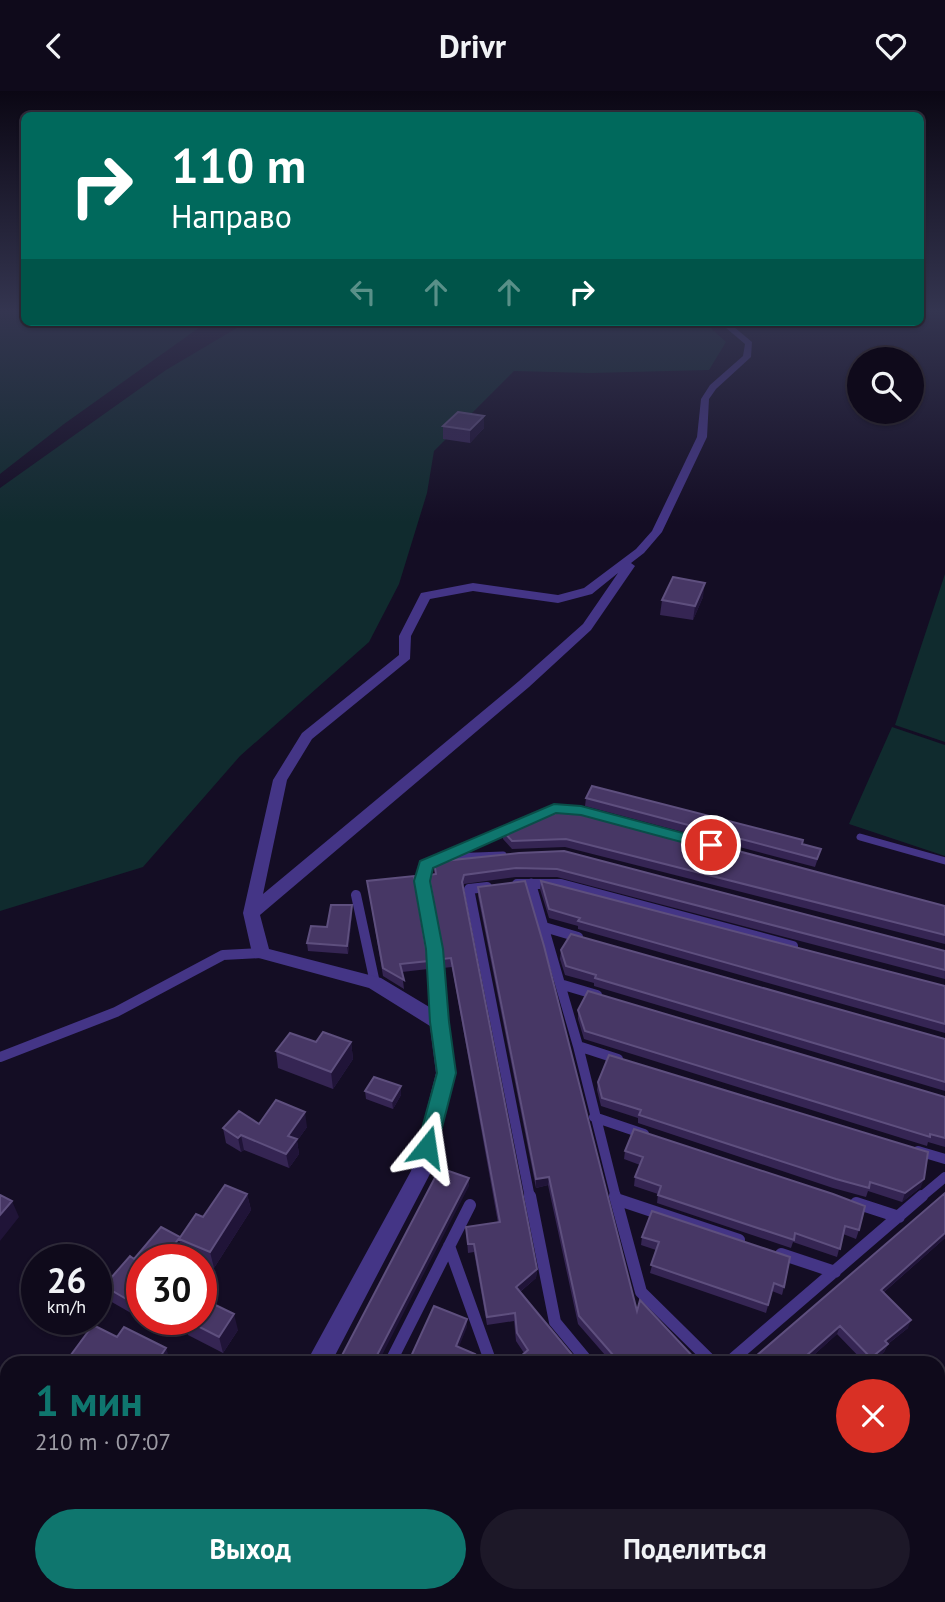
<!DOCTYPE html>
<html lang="ru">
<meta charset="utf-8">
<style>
:root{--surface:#0f0a1b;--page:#1d1828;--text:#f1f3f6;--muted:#9b9aa3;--line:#2f2b3a;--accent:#0f766e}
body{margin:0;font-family:"PT Sans",sans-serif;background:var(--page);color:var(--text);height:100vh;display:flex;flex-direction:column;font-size:26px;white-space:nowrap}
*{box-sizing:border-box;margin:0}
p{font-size:23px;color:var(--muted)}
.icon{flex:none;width:38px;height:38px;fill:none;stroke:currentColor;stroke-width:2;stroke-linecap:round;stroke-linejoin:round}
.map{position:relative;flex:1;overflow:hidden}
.panel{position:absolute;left:0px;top:1265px;width:945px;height:247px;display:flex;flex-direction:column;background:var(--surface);border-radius:21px 21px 0 0;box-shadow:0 2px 5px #0004,0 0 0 2px var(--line)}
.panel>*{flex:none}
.hud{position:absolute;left:21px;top:21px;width:903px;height:214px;border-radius:10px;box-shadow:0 2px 5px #0004,0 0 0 2px var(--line);background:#00695c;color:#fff;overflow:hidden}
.buttons{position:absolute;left:847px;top:256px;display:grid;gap:14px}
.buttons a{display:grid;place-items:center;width:77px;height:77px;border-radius:50%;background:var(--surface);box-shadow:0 2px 5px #0004,0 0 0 2px var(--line);font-size:35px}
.speed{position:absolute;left:21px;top:1153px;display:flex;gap:14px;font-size:35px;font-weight:700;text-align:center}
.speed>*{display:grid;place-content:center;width:91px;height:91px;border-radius:50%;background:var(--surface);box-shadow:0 2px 5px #0004,0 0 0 2px var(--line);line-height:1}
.speed small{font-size:18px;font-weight:400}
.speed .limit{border:10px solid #d22;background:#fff;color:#111}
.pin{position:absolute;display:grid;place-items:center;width:60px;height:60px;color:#fff;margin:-30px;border:4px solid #fff;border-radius:50%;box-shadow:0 2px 7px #0007}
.me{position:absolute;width:77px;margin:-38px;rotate:15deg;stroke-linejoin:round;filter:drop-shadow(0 0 5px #0008)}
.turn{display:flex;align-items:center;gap:24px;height:147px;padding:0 35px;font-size:32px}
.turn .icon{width:91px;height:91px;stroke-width:2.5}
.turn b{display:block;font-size:49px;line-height:60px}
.lanes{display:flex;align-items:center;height:66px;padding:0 35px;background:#0003;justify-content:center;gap:35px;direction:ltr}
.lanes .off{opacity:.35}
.round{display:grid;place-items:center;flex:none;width:74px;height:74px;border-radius:37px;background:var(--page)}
.summary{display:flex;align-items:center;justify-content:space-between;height:119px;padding:0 35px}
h1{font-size:42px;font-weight:800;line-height:52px;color:var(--accent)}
.action{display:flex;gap:14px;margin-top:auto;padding:14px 35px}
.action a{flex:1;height:80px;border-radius:42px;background:var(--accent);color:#fff;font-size:28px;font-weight:800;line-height:80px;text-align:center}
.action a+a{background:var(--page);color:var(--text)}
header{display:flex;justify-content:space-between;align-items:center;height:91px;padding:0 35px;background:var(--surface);font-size:32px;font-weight:800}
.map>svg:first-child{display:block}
</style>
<header><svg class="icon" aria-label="back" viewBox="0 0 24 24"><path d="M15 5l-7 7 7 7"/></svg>Drivr<svg class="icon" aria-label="heart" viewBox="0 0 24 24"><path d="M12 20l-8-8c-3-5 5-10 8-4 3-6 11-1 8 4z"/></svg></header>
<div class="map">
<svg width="945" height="1511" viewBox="0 0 945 1511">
<rect width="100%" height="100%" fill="#140d24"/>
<!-- green -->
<path fill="#102b2e" d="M0 221H24V231H207L64 333 0 383Z
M247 231H704L726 251 709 279 590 282 514 280 434 360 427 402 399 493 369 551 240 665 143 776 0 820V397L166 279Z
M945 483V651L895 634Z
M892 636 945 654V765L849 733Z"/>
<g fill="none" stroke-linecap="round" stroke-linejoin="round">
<!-- lane-far2 -->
<path stroke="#443586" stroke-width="7" d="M860 746 945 770
M449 766 503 764
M531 791 532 794
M517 793 566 794
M423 794 426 774 554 717 577 719"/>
<!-- lane-far1 -->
<path stroke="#443586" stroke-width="10" d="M422 793 434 858 439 931
M517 793H561L793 855
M531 793 578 955 616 1107
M487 796 469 798 530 1107
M356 804 375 892
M544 836 578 846
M560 893 597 904
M578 955 618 968
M0 966 116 921 223 864 261 862
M594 1026 644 1043
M918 1060 945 1068
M920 1107 945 1086"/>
<!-- lane -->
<path stroke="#443586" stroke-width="12" d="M530 1105 555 1231 589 1272
M615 1105 641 1201 713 1272
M616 1108 739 1149
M856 1112 899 1126
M449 1155 491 1272
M781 1163 835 1181
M390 1272 470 1114
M728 1272 922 1105
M524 1505 536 1511
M651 1505 656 1511
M276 1511 279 1505
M613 1511 619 1505
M853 1511 856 1505"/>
<!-- street -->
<path fill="#443586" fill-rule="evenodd" d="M719 231H728L752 251 751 266 716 298 709 308 707 346 662 441 644 462 631 472 635 475 591 539 529 596 260 824 269 858 381 887 446 926 456 982 431 1081 331 1272H306L411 1080 436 982 430 935 369 897 255 866 252 862 243 822 273 689 302 642 399 564V545L421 502 473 492 558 504 584 497 636 458 652 440 697 346 701 308 710 294 743 265 745 253ZM618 482 583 533 519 590 263 803 287 689 312 648 410 568 411 545 430 508 473 500 558 512 592 503Z
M179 1505H207L204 1511H176Z"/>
</g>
<!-- wall -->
<path fill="#352553" d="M484 325V337L470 352 443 348V335Z
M703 506 693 529 660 524 662 509Z
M586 707 802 753 821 758 815 776 585 715Z
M571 717 945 815V853L565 756 512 758 503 748V740Z
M519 762 945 860V888L557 786H516L464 793 463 797 537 1178 536 1187 520 1201 579 1272 524 1262 516 1250 514 1230 487 1234 474 1161 468 1162 466 1136 498 1132 452 876 443 877 429 792V784L435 783 434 771Z
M367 790 428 870V878L402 881 404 898 383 885Z
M541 790 945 895V942L578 838V835L549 827 540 798Z
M478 796 637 1220 699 1272H612L578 1233 548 1094 536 1097 478 805Z
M352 822 348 863 308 860 307 852 327 836Z
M561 859 945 948V1000L594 895V892L565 884 560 868Z
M578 919 945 1006V1056L928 1051 927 1055 584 948 578 928Z
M316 951H351L353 968 333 998 278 977 276 960Z
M598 991 921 1096 902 1111 868 1100 866 1106 833 1097 638 1032V1027L601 1015 597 999Z
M401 995V1004L393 1018 366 1008 365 1000Z
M259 1033 307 1036 297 1050 299 1063 289 1077 244 1059 241 1061 226 1052 223 1037Z
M625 1060 859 1139 856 1148 843 1143 837 1166 793 1151 791 1157 657 1112 658 1103 634 1095 635 1086 640 1074 624 1068Z
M945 1102V1147L883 1202 908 1237 888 1253 884 1261 871 1272H865L837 1243 805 1272H748Z
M247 1103 251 1119 214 1177 201 1172V1169H194L183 1165V1163L178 1169H142V1228H156L152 1234 110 1210 104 1195 134 1168 180 1147 203 1126Z
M652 1120 784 1196 782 1204 772 1200 766 1222 650 1182 656 1159 641 1154 642 1146Z
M183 1228 238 1239 223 1262 188 1244Z
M117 1246 171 1272H65Z
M945 1412V1509L938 1504Z
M308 1505H490L502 1511H319Z
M711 1505H789L783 1511H716Z"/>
<!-- shaded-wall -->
<path fill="#201438" d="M484 325V337L470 352V339Z
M705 492 703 506 693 529 695 515Z
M352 814V822L348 863 347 855Z
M351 951 353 968 333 998 331 981Z
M401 995V1004L393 1018 392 1010Z
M305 1021 307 1036 297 1050 299 1063 289 1077 286 1063 288 1045Z
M241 1044 244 1059 241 1061 238 1047Z
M549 1086 548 1094 536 1097V1088Z
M469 1087V1095L378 1272H373Z
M924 1088 921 1096 902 1111 905 1102Z
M247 1103 251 1119 214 1177 210 1161Z
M12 1110 19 1126 0 1150V1124Z
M945 1142V1147L877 1207 881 1199Z
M179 1148 183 1163 178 1169H162Z
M537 1178 536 1187 516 1204V1196Z
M234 1223 238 1239 223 1262 219 1246Z
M150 1228H156L152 1234Z
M467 1228V1236L456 1263V1255Z
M911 1229 908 1237 881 1258 885 1250Z
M840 1235 837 1243 805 1272H798Z
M888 1253 884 1261 871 1272H869L871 1267Z
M166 1257 171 1272H156Z
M254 1505H259L256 1511H251Z"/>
<!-- building -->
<path fill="#473765" stroke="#5e4f7e" stroke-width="2" d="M458 321 484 325 470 339 443 335Z
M673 486 705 492 695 515 662 509Z
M592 695 803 749 802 753 821 758 817 768 586 707Z
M571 717 580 718 945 815V844L566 748 512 750 503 740Z
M564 760 945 860V879L557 778 516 777 464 784 462 791 537 1178 516 1196 579 1272H513L528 1259 517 1242 515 1222 487 1226 474 1153H468L466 1136 500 1131 451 867 443 868 429 784 436 783 434 771 519 762Z
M414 785 428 870 400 873 404 889 383 877 367 790Z
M525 790 544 855 637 1220 640 1209 699 1272H620L579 1225 549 1086 536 1088 478 796Z
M541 790 945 895V933L578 830 580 827 549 818Z
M331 814H352L347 855 307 852 311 835 327 836Z
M571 843 945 948V991L595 887 596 884 566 875 561 859Z
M588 900 945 1006V1047L930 1043V1046L585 940 578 919Z
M323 941 351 951 331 981 276 960 290 942 316 951Z
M609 964 928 1061 924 1088 905 1102 870 1091 869 1097 836 1088 639 1024 641 1019 602 1007 598 991Z
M374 986 401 995 392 1010 365 1000Z
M276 1009 305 1021 288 1045 297 1048 286 1063 241 1044 238 1047 223 1037 239 1020 259 1033Z
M634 1038 833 1103 865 1115 859 1139 845 1135 840 1158 795 1142 794 1149 658 1104 661 1095 635 1086 643 1066 625 1060Z
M440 1077 469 1087 373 1272H338Z
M225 1094 247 1103 210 1161 179 1148 196 1123 203 1126Z
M945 1102V1142L881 1199 911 1229 885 1250 888 1253 871 1267 840 1235 798 1272H748Z
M0 1104 12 1110 0 1124Z
M652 1120 790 1166 784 1196 774 1192 768 1214 651 1174 659 1151 642 1146Z
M161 1136 180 1146 162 1169H142V1217L104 1195 130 1165 134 1168Z
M201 1207 234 1223 219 1246 184 1228H201Z
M434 1215 467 1228 456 1255 475 1263 471 1272H408Z
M93 1234 117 1246 124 1236 166 1257 156 1272H149L138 1267 134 1272H65Z
M938 1407 945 1412V1491L938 1505Z
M216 1505H254L251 1511H213Z
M319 1505H490L502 1511H331Z
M719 1505H786L780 1511H724Z
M885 1505H938L935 1511H882Z"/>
<!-- sky -->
<linearGradient id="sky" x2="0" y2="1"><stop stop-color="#0b0714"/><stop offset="0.51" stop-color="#343550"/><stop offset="1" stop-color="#343550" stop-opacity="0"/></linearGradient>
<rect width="945" height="432" fill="url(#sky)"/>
<!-- route -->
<path fill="#0f766e" stroke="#0a4d48" stroke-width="2" d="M554 713 581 715 717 751 719 754 711 759 581 724 556 722 433 777 430 790 443 858 449 931 456 982 437 1056 434 1062 427 1065 420 1062 417 1056 437 982 430 931 426 858 414 790 420 770Z"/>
</svg>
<div class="buttons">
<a><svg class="icon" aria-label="search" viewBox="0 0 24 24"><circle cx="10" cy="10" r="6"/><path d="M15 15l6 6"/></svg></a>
</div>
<div class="speed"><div>26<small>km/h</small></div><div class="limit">30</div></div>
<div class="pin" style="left:711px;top:754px;background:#d93025"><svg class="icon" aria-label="arrive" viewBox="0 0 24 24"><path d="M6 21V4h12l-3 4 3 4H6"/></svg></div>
<svg class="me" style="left:427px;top:1056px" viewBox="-20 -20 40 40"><path d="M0-17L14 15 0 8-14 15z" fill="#0f766e" stroke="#fff" stroke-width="4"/></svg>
<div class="hud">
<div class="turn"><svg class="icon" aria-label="right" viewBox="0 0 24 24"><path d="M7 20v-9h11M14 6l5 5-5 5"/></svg><div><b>110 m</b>Направо</div></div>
<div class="lanes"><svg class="icon off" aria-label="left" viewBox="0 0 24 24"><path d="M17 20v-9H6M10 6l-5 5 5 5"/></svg><svg class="icon off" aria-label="ahead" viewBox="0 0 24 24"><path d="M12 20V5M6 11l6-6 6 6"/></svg><svg class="icon off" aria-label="ahead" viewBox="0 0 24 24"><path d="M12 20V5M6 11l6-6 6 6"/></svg><svg class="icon" aria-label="right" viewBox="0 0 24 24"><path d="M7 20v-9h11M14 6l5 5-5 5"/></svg></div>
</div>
<section class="panel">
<div class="summary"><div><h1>1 мин</h1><p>210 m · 07:07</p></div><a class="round" style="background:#d93025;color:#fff"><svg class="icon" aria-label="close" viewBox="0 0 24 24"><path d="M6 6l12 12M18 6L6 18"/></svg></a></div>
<div class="action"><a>Выход</a><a>Поделиться</a></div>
</section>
</div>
